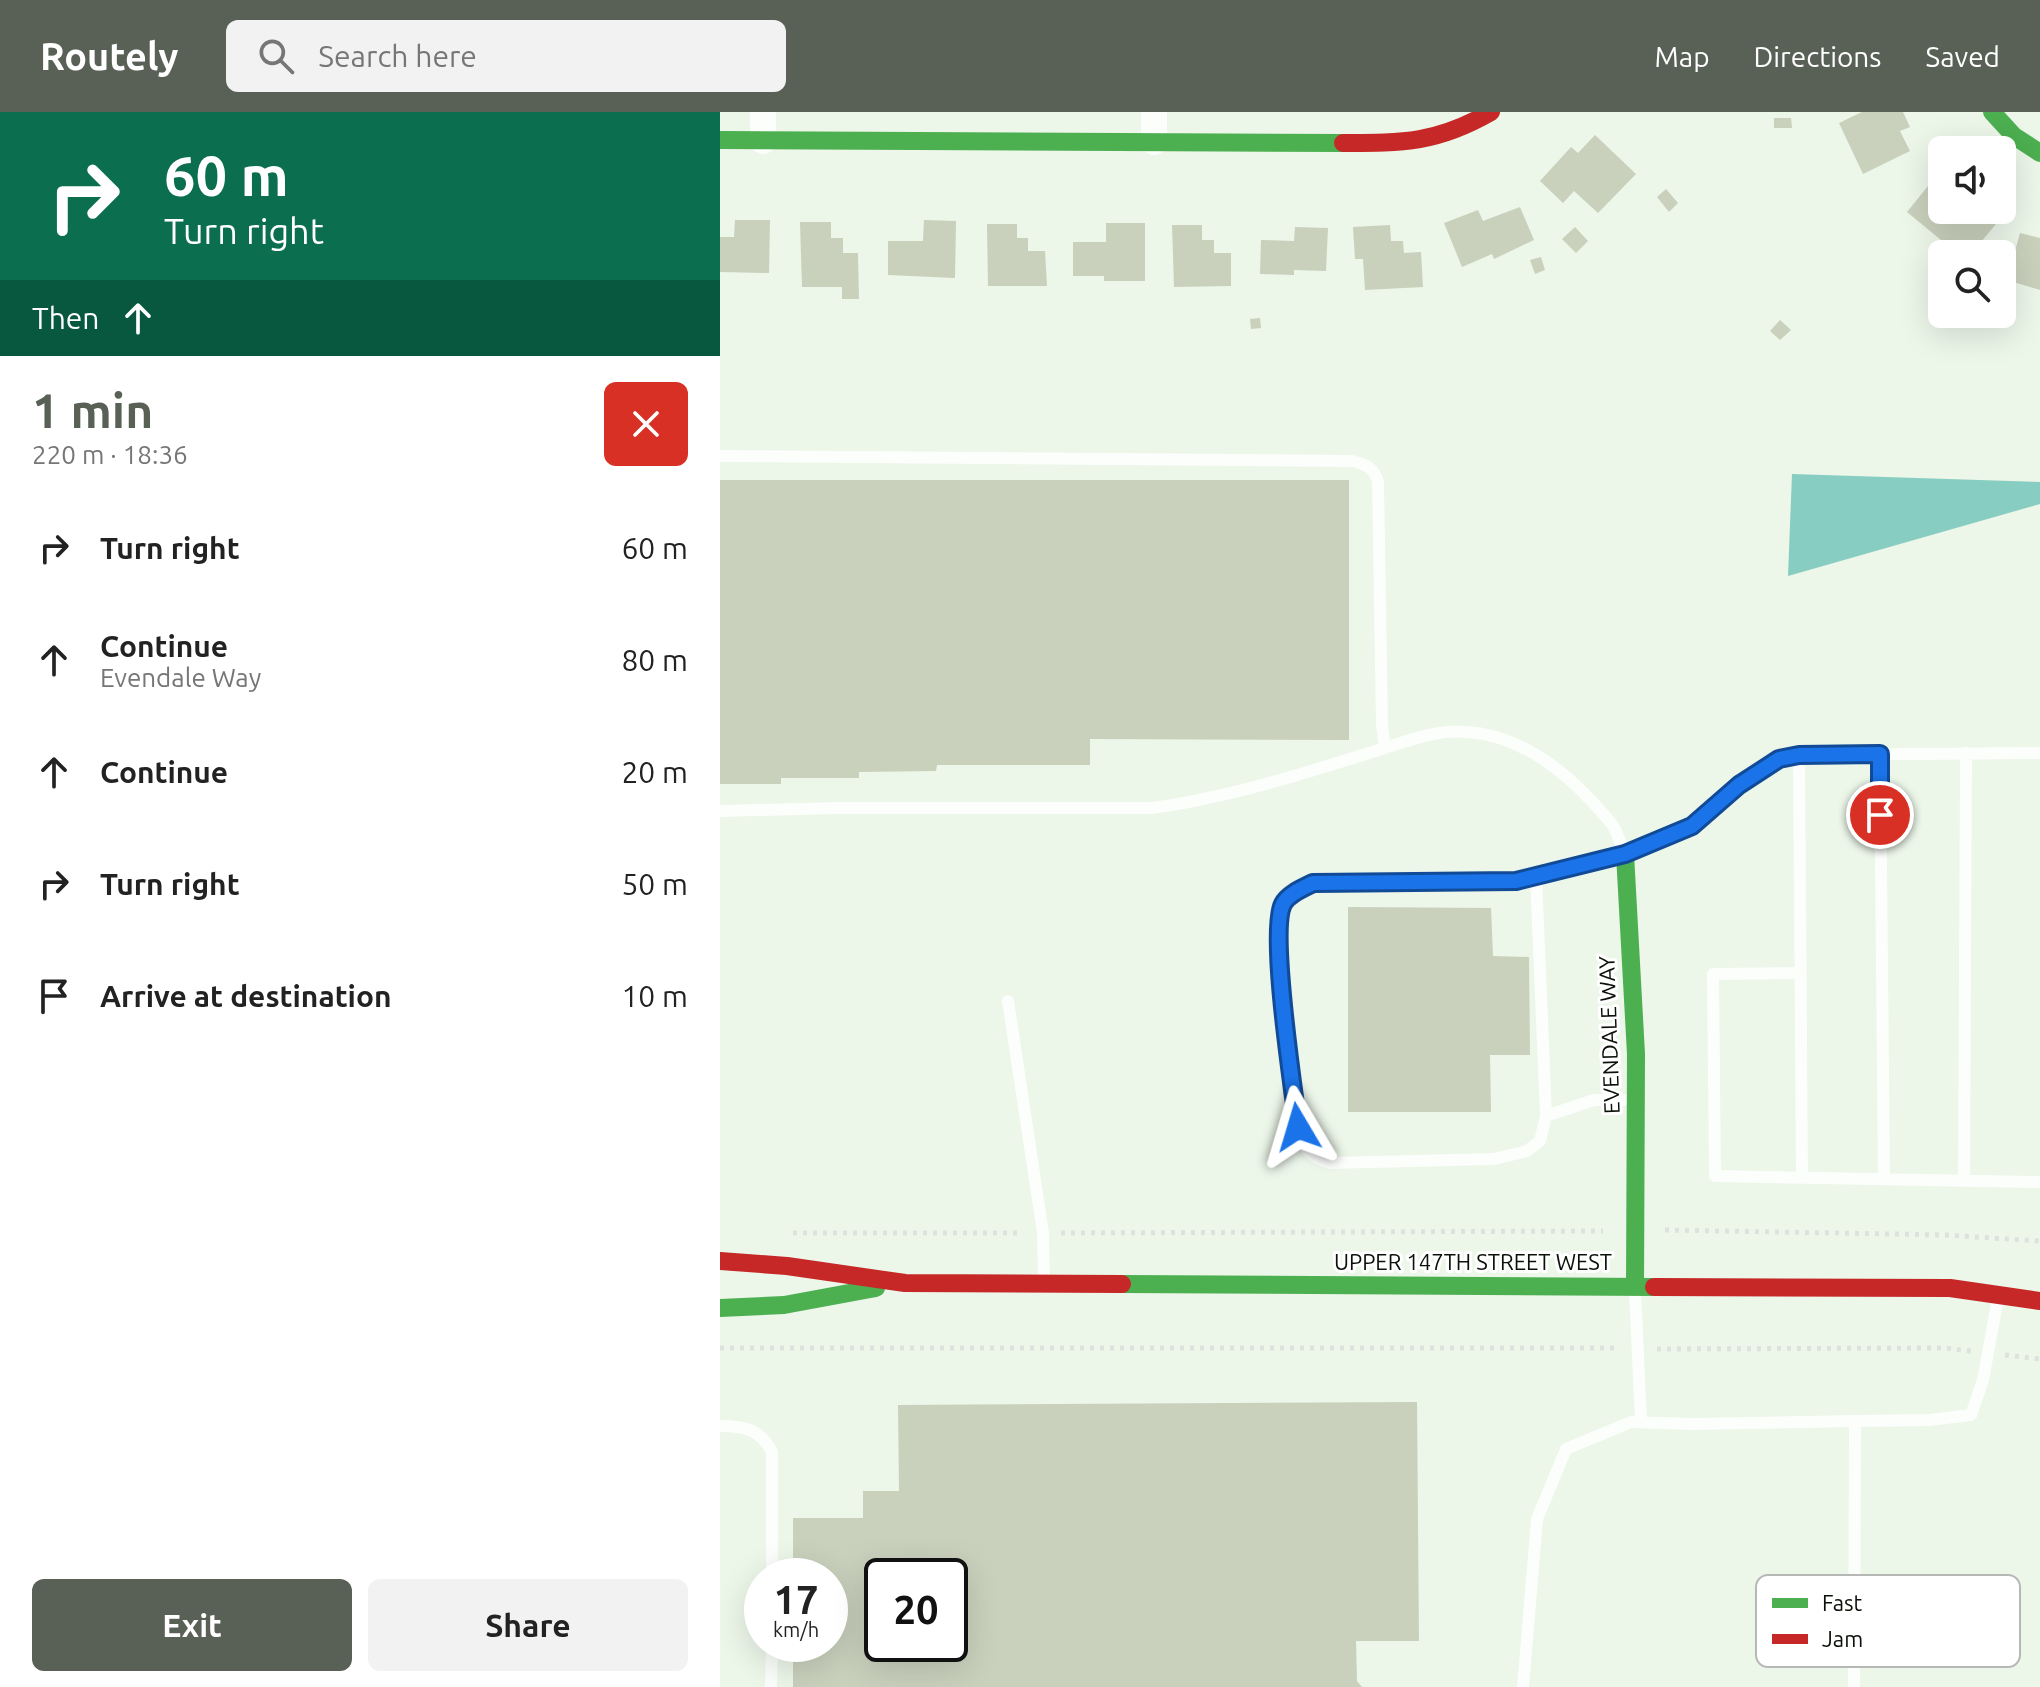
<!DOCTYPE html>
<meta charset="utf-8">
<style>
:root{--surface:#fff;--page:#f2f2f2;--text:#222;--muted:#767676;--accent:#596157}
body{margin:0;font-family:Ubuntu,sans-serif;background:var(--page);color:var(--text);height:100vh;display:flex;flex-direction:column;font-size:30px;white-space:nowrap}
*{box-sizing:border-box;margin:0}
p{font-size:26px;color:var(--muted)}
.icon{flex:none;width:44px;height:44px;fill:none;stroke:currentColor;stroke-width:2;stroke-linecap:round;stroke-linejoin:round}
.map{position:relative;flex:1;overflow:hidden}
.details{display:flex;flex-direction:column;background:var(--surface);width:720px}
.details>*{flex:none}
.top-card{background:#0b6e4f;color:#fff;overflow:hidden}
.fabs{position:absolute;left:1208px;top:24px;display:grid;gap:16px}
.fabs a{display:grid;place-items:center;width:88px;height:88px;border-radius:12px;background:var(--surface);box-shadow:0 8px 32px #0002;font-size:40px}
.speed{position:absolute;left:24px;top:1446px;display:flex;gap:16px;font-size:40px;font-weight:700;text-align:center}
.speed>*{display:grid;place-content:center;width:104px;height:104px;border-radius:50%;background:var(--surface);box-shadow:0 8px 32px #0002;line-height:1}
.speed small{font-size:20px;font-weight:400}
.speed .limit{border:4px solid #111;border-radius:12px;background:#fff;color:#111}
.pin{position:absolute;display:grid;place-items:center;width:68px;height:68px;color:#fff;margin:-34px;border:4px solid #fff;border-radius:50%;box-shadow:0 2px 8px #0007}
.me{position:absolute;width:88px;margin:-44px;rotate:353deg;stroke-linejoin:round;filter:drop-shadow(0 0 6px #0008)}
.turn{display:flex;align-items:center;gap:28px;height:168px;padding:0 32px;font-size:36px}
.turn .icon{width:104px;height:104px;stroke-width:2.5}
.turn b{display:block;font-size:56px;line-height:68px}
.then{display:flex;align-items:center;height:76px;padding:0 32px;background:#0003;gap:16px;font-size:30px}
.round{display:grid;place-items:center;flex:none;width:84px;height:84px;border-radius:12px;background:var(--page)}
.summary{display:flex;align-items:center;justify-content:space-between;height:136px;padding:0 32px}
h1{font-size:48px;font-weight:700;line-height:60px;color:var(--accent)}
.primary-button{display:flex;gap:16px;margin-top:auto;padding:16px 32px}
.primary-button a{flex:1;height:92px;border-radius:12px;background:var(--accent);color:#fff;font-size:32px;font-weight:700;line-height:92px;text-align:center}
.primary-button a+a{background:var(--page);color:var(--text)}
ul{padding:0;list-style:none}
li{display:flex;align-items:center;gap:24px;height:112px;padding:0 32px}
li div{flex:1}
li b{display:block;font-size:30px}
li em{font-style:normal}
header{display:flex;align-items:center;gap:48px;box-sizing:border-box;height:112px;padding:0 40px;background:var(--accent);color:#fff}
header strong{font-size:38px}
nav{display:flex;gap:44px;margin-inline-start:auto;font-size:28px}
.search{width:560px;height:72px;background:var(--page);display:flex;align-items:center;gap:20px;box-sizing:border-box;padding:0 28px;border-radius:12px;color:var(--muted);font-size:30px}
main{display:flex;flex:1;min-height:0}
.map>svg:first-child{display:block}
</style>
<header>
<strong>Routely</strong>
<div class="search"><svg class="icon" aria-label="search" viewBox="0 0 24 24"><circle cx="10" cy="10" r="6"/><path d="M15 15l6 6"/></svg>Search here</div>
<nav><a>Map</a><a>Directions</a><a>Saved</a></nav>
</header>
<main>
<section class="details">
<div class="top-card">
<div class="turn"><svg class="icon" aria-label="right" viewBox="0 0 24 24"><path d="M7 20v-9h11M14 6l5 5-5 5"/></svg><div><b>60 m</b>Turn right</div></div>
<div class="then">Then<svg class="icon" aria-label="ahead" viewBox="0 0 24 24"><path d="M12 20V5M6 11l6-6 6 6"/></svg></div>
</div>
<div class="summary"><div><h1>1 min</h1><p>220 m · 18:36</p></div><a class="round" style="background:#d93025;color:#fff"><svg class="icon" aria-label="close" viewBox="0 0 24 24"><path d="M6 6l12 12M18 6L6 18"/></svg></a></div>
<ul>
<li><svg class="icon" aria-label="right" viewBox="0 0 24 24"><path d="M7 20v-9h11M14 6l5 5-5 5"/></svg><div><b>Turn right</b></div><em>60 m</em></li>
<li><svg class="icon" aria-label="ahead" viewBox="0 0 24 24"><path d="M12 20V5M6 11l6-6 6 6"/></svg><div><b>Continue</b><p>Evendale Way</p></div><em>80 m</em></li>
<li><svg class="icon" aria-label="ahead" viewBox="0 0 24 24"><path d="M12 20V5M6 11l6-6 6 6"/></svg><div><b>Continue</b></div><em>20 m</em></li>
<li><svg class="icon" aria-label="right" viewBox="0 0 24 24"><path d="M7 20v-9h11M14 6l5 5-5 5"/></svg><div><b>Turn right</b></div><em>50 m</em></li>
<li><svg class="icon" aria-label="arrive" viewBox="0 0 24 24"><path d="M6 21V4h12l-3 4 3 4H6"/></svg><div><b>Arrive at destination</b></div><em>10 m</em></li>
</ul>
<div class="primary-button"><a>Exit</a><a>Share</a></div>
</section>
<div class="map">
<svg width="1320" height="1575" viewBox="0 0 1320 1575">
<rect width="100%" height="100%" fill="#ecf6e9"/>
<!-- water -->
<path fill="#88cdc1" d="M1072 362 1320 370V392L1068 464Z"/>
<!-- building -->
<path fill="#c9d0bc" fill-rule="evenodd" d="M1142 0H1183L1190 15 1180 19 1190 39 1143 62 1119 11Z
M1054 6H1071L1072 16H1054Z
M875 23 916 62 878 101 854 79 843 91 820 69 851 35 858 41Z
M1208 74 1222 84V98H1260L1276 112 1251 142H1238L1187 100Z
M946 77 958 91 949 100 937 85Z
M800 95 814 128 774 147 772 142 742 155 724 111 758 98 763 109Z
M15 108H50L49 161 0 160V125H14Z
M204 108 236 109 235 166 168 163V129H203Z
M80 110H111V126H123V141H138L139 187H122V175H82Z
M386 111H425V169H384V164H353V130H386Z
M267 112H297V126H308V139H325L327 174H268Z
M452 113H482V128H494V141H511V174L454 175Z
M670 113 671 129H683L684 141 701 140 703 175 645 178 643 147H635L633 115Z
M575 115 608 116 606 159 574 158V163L540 162 541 128 574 129Z
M855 115 868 129 856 141 842 127Z
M1300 121 1320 126V178L1287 168Z
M821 145 825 158 815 162 810 148Z
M540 206 541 216 531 217 530 207Z
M1060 208 1071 218 1060 228 1050 219Z
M0 368H629V628L370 627V653H217L216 659 139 660V666H61V672H0Z
M628 795 771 796 773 844 809 845 810 943H770L771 1000H628Z
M697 1290 699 1529H636L637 1569 642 1575H73V1532H110V1464H73V1406H143V1379H179L178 1293ZM162 1464H230V1532H162Z"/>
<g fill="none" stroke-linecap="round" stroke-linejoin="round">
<!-- path -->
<path stroke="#dee2de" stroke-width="5" stroke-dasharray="4 6" stroke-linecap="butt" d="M945 1118 1225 1123 1320 1129
M73 1121H303
M341 1121 883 1119
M0 1236H899
M937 1237 1224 1236 1251 1239
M1285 1243 1320 1247"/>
<!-- lane -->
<path stroke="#fcfefc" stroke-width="12" d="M0 344 632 349C645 352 653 355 658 369L662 613 665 636C589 660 511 685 432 696H117L0 699
M665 636C692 627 720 617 748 620 800 624 844 658 877 695 882 701 889 707 893 714 898 722 901 733 905 742L796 769 593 771 564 789 559 804V842L578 1015C582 1036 589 1045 610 1051L774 1047 807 1039 820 1029 826 1004 874 988H913
M1160 642 1164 1067
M1079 643 1082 1066
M974 712C1006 685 1037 652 1079 643L1320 641
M816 764 826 1004
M1080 861 993 862 995 1064 1320 1070
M288 889 323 1121 324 1168
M1244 1069 1246 641
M915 1178 921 1310
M1135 1309 1209 1308 1251 1303 1263 1268 1278 1186
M0 1314C25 1314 40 1317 52 1340V1464
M51 1575 52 1532
M803 1575 817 1407 846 1337 911 1310 972 1312 1135 1309 1134 1575"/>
<!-- street -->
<path stroke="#fcfefc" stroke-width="26" d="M43 0V29
M434 30V0"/>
<!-- fast -->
<path stroke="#4caf50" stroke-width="18" d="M1272 0 1294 24 1320 41
M0 28 623 31
M402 1172 934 1175
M915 1175 916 942 905 742 972 714
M0 1196 64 1193 156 1176"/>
<!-- jam -->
<path stroke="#c62828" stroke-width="18" d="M623 31C684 31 717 31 771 0
M0 1149 67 1154 185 1171 402 1172
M934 1175 1230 1176 1320 1189"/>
</g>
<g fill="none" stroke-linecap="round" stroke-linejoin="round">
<defs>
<path id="route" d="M578 1015C573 975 549 820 563 792 568 782 583 776 593 771L796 769 905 742 972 714 1019 673 1059 647 1079 643 1160 642V703"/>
</defs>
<!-- route casing -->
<use href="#route" stroke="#114b97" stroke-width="20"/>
<!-- route -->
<use href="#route" stroke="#1a73e8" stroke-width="14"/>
</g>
<g text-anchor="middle" stroke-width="6" stroke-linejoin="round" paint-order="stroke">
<!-- street labels -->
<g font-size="22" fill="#0a1108" stroke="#fff">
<text transform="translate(889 923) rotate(-92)" y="8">EVENDALE WAY</text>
<text x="753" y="1158">UPPER 147TH STREET WEST</text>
</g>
</g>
<!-- legend -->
<rect x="1036" y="1463" width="264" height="92" rx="12" fill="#fff" stroke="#b6b8b5" stroke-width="2"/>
<rect x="1052" y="1486" width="36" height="10" fill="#4caf50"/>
<rect x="1052" y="1522" width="36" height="10" fill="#c62828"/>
<g font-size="22" fill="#0a1108">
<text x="1102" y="1499">Fast</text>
<text x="1102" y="1535">Jam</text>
</g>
</svg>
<div class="fabs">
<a><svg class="icon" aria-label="sound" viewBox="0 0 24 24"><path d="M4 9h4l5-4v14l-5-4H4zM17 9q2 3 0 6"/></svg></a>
<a><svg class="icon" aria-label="search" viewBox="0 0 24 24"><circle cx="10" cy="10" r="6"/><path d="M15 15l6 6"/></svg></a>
</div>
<div class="speed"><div>17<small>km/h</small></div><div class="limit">20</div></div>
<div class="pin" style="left:1160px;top:703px;background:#d93025"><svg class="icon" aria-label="arrive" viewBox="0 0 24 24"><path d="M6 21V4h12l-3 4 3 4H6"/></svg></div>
<svg class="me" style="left:578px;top:1015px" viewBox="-20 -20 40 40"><path d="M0-17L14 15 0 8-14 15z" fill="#1a73e8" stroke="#fff" stroke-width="4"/></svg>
</div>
</main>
